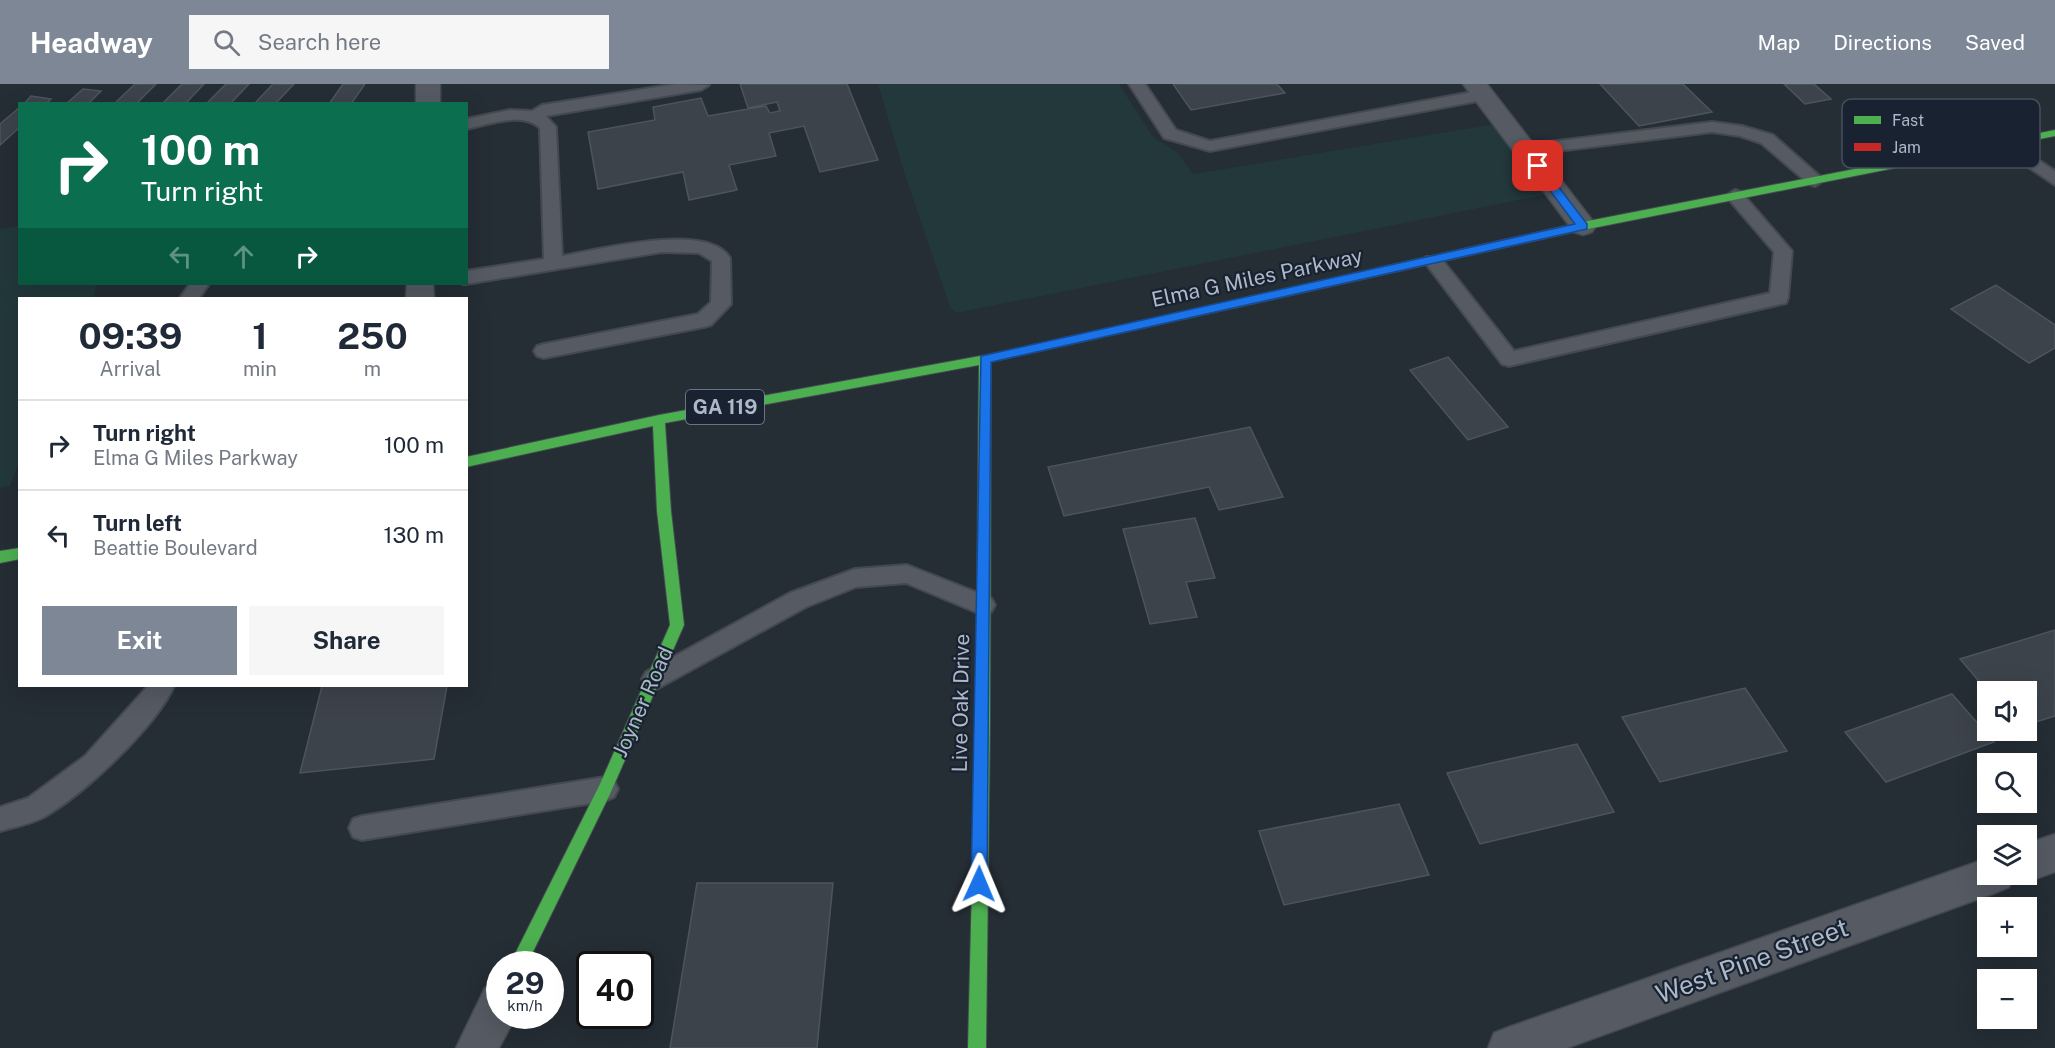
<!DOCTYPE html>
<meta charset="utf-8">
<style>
:root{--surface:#fff;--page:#f6f6f7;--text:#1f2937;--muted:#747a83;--line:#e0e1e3;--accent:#7d8795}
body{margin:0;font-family:"Public Sans",sans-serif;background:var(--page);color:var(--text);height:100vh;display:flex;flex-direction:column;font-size:22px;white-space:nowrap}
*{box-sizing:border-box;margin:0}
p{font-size:20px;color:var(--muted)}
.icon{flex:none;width:33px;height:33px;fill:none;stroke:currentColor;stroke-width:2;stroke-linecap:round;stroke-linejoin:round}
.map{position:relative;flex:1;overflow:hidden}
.details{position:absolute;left:18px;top:213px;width:450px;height:390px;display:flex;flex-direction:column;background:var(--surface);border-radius:0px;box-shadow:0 6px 24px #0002}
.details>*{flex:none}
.hud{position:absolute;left:18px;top:18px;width:450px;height:183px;border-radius:0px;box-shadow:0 6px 24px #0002;background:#0b6e4f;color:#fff;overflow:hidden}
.controls{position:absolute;left:1977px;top:597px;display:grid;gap:12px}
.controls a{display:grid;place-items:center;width:60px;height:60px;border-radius:0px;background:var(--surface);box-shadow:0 6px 24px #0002;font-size:30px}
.speed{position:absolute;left:486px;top:867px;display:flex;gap:12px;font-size:30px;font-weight:700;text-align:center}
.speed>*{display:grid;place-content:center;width:78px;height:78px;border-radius:50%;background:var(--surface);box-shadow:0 6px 24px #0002;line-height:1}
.speed small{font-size:15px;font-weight:400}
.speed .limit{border:3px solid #111;border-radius:9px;background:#fff;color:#111}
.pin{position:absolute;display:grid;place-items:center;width:51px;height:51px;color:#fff;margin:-26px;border-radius:12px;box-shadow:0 3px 9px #0006}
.me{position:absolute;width:66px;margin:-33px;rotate:1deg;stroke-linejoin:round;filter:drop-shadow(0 0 4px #0008)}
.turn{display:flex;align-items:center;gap:21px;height:126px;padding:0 24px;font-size:27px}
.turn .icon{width:78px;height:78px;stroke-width:2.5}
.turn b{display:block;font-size:42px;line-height:51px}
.lanes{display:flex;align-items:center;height:57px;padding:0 24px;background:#0003;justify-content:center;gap:30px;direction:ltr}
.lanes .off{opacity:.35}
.eta{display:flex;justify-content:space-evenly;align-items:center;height:102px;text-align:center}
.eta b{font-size:36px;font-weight:700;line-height:42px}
.cta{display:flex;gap:12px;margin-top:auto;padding:12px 24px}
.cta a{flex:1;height:69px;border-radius:0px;background:var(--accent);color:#fff;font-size:24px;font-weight:700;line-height:69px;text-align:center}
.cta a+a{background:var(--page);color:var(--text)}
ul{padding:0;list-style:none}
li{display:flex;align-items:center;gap:18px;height:90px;padding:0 24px;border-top:2px solid var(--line)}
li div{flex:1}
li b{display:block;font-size:22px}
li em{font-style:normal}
header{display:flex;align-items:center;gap:36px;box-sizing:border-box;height:84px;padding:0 30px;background:var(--accent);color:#fff}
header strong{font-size:28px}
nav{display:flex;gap:33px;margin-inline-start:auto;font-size:21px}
.search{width:420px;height:54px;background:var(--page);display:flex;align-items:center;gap:15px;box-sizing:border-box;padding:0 21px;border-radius:0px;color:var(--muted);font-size:22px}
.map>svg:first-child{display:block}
</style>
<header>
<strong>Headway</strong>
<div class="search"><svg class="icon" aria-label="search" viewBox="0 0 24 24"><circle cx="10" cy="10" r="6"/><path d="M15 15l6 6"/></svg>Search here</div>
<nav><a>Map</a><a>Directions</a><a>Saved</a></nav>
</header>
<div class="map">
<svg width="2055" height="964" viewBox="0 0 2055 964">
<rect width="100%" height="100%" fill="#252d35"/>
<!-- green -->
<path fill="#22383b" d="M878 0H1119L1153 53 1178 69 1193 90 1496 40 1544 111 956 229 950 223 904 88Z
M19 142 20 200H96L94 214H20V374L10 402 0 404V145Z"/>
<!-- building -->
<path fill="#3d434b" stroke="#4c545d" stroke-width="1.5" d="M135 0H156L136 20H114Z
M182 0H204L185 20H162Z
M226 0H249L230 20H206Z
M273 0H294L275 20H254Z
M343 0H365L351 20H329Z
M740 0H847L878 76 820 88 804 42 769 49 776 72 729 81 737 106 689 116 683 88 598 105 588 48 655 36 653 23 701 14 708 32 766 22 770 29 780 27 777 18 748 24Z
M1173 0H1277L1285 9 1191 26Z
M1600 0H1683L1712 28 1639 42Z
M1784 0H1814L1831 15 1805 20Z
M83 5 101 7 88 20H66Z
M31 12 51 15 46 20H24Z
M20 23V43L0 61V40Z
M1996 201 2055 241V264L2029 279 1951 225Z
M1448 273 1508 343 1468 356 1410 286Z
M1250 343 1283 413 1219 426 1209 403 1064 432 1048 383Z
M1195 434 1215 494 1186 498 1197 533 1150 540 1123 445Z
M2055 546V632L2026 641V608H1988L1960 575Z
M322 602H447L434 675 300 689Z
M1745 604 1787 667 1660 698 1622 633Z
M1952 610 1994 658 1886 698 1845 648Z
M1577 660 1614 728 1480 760 1447 689Z
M1399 720 1429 791 1284 821 1259 747Z
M697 799H833L817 964H670Z"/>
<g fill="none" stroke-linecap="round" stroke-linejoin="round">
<defs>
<path id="lane" d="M676 0 709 1 701 6 546 32 556 43 562 172C598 166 708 137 730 174L731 220 711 241 704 243 544 274 537 272 534 267 537 262 544 260 698 230 711 218 712 177 699 169 662 168 466 200H463H466V187L544 175 540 44C522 27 488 41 466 45V35L510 26 532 27 542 21Z
M1129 0H1145L1176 46 1210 57 1483 6 1491 11 1483 16 1210 67 1164 54Z
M1712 38 1742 42 1773 51 1824 96 1815 102 1809 100 1761 59 1740 52 1712 48 1525 71 1516 66 1525 61Z
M2005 54 2055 87V101L1999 63 1997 59Z
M1735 106 1741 108 1792 167 1788 214 1786 219 1509 282 1502 280 1424 177 1426 173H1440L1514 267 1770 209 1774 168 1726 112Z
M190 200H209L199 214H180Z
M907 481 991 514 995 521 991 528 983 531 906 499 856 503 806 523 662 602 654 606 646 602 642 595 646 588 790 509 855 485Z
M148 602H174C155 644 84 710 44 733 31 740 14 743 0 747V723L28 714 85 672Z
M605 693 614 697 618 705 614 713 605 717 362 756 353 753 349 744 353 735 362 732Z"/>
<path id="street" d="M416 0H440V20H416Z
M1463 0H1487L1592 136 1596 142 1592 148 1583 151 1574 148Z
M407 200H433L434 214H406Z
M2055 750V788L2026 798 2013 793 2009 803 1995 809 1567 964H1488L1494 949 1509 943 1988 774V790H2026V760Z
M500 898V932H516L499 964H456L485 904Z"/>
<path id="fast" d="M2055 46V52L1583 146 1234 224 1228 220 1234 216 1583 138Z
M991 270 997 274 991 278 990 635 986 964H968L976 635 979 281 665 339 671 427 684 541 610 710 527 880H510L600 700 670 541 657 427 653 342 466 383V373L659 331Z
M20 464V475L0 479V467Z"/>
<path id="jam" d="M1234 216 1240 220 1238 223 991 278 985 274 991 270Z"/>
</defs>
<!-- lane casing -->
<use href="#lane" stroke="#43494f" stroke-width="4"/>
<!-- street casing -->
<use href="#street" stroke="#43494f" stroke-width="3"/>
<!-- fast casing -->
<use href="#fast" stroke="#43494f" stroke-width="2"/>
<!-- jam casing -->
<use href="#jam" stroke="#43494f" stroke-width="2"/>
<!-- lane -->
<use href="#lane" fill="#555a63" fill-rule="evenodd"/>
<!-- street -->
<use href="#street" fill="#555a63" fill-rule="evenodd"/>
<!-- fast -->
<use href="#fast" fill="#4caf50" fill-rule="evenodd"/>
<!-- jam -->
<use href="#jam" fill="#c62828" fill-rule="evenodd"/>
</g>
<!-- route -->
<path fill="#1a73e8" stroke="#114b97" stroke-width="1.5" d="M1534 80H1541L1587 140V145L991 278 987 800 985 806 979 808 973 806 971 800 981 272 1575 140 1534 85Z"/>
<g text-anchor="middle" stroke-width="4.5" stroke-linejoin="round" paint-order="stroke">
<!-- shield labels -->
<rect fill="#182230" stroke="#808b9a" stroke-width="1.5" x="686" y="306" width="78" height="34" rx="4.5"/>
<g font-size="20" font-weight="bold" fill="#adb8c8">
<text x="725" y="330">GA 119</text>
</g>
<!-- street labels -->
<g font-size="21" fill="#adb8c8" stroke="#182230">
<text transform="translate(1257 194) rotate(-12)" y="7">Elma G Miles Parkway</text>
<text transform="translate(643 618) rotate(-66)" y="7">Joyner Road</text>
<text transform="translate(961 619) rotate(-89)" y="7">Live Oak Drive</text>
</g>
<!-- near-street labels -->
<g font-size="26" fill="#adb8c8" stroke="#182230">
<text transform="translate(1752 877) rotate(-20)" y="9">West Pine Street</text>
</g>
</g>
<!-- legend -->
<rect x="1842" y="15" width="198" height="69" rx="9" fill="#182230" stroke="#454f5e" stroke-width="1.5"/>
<rect x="1854" y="32" width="27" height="8" fill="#4caf50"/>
<rect x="1854" y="59" width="27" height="8" fill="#c62828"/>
<g font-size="16" fill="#adb8c8">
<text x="1892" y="42">Fast</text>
<text x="1892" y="69">Jam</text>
</g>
</svg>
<div class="controls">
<a><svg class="icon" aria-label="sound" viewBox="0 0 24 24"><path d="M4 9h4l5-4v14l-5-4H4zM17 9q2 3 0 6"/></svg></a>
<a><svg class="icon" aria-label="search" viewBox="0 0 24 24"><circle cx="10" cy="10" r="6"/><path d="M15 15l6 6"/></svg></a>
<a><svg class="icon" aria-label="layers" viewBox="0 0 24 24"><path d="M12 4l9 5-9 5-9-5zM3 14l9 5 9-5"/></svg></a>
<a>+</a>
<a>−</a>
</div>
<div class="speed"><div>29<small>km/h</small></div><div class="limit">40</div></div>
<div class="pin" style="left:1538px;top:82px;background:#d93025"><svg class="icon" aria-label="arrive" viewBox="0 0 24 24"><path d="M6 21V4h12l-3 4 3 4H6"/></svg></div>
<svg class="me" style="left:979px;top:800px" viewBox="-20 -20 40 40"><path d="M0-17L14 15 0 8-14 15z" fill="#1a73e8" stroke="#fff" stroke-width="4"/></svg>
<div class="hud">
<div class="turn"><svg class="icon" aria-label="right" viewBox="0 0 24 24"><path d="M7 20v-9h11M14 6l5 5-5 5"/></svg><div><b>100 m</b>Turn right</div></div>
<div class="lanes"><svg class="icon off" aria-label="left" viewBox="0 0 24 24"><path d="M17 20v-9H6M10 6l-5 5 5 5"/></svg><svg class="icon off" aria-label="ahead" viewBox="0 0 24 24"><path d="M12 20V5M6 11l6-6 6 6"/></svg><svg class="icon" aria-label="right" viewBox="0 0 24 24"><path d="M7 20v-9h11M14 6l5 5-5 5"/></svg></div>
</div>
<section class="details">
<div class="eta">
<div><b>09:39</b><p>Arrival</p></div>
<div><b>1</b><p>min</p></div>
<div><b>250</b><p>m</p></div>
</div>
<ul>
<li><svg class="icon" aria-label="right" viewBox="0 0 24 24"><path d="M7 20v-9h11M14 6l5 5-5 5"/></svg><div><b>Turn right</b><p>Elma G Miles Parkway</p></div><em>100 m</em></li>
<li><svg class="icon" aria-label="left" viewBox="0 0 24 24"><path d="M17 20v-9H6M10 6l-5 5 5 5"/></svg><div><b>Turn left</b><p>Beattie Boulevard</p></div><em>130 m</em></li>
</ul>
<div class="cta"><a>Exit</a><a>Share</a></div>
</section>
</div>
